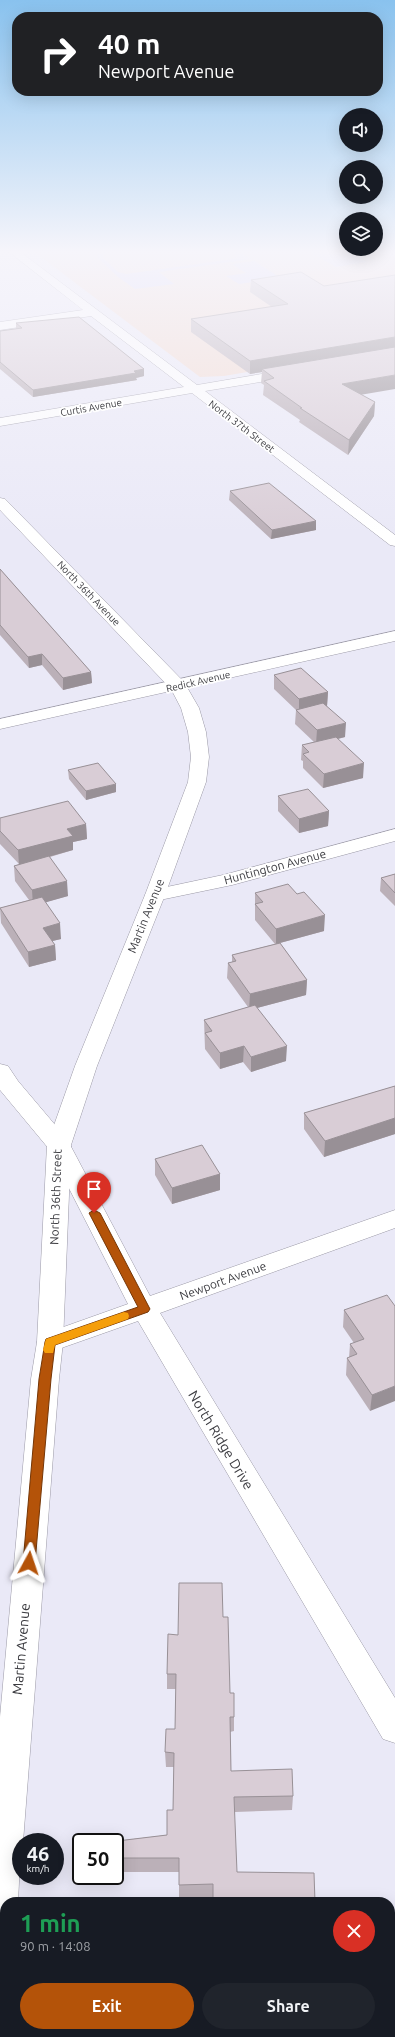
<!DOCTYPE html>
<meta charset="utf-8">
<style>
:root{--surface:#171b24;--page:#20242c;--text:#f1f3f6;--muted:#9ea1a6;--accent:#b45309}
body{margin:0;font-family:Ubuntu,sans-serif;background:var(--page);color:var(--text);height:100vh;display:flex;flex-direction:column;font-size:15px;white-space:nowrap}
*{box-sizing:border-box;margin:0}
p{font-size:13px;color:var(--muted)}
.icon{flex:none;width:22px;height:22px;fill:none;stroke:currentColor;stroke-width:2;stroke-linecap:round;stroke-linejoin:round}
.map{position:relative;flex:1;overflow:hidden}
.panel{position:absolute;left:0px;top:1897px;width:395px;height:140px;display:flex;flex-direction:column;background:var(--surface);border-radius:16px 16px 0 0;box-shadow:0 4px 16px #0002}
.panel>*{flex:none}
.banner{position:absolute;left:12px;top:12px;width:371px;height:84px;border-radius:16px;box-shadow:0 4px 16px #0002;background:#202124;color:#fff;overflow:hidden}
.controls{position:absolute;left:339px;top:108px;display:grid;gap:8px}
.controls a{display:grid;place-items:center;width:44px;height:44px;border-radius:50%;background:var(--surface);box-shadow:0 4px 16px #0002;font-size:20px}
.speed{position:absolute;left:12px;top:1833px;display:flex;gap:8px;font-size:20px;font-weight:700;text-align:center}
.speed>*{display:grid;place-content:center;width:52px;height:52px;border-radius:50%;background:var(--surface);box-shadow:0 4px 16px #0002;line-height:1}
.speed small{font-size:10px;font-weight:400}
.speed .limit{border:2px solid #111;border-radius:6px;background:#fff;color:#111}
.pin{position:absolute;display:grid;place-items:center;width:34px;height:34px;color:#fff;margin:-41px -17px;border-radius:50% 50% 50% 0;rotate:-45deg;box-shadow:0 0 4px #0007}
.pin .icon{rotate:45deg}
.me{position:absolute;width:44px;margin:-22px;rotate:5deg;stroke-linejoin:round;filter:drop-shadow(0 0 3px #0008)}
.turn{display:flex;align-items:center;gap:14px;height:84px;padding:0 20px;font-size:18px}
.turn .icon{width:52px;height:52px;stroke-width:2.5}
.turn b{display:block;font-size:28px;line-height:34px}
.round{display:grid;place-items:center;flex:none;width:42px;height:42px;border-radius:21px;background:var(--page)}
.summary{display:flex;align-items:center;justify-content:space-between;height:68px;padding:0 20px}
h1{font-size:24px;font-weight:700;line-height:30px;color:#1e9e55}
.cta{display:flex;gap:8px;margin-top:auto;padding:8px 20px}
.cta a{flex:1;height:46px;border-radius:24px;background:var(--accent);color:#fff;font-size:16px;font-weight:700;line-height:46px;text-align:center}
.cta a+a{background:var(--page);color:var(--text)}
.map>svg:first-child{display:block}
</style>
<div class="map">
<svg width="395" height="2037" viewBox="0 0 395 2037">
<rect width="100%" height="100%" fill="#eae9f7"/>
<!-- education -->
<path fill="#f3dbd1" d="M33 251H379L395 257V347L224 376 200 377Z"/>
<!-- green -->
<path fill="#d8d4f9" d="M104 251H110L103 254V258L118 272 126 274 233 259 238 256 232 251H238L251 259 159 272 174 284 135 289 118 277 97 257V255Z
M308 251H346L366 262 336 267Z
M254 261 281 278 239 284 226 276 246 273 232 264Z"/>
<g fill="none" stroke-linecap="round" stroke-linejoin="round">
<defs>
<path id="minor" d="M8 251H19L197 385 291 369 295 370 297 373 295 376 291 377 205 391 395 535V546L390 545 192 393 0 426V418L184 387 91 316 0 330V322L83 310Z
M395 631V641L0 729V719Z
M395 829V841L232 885 155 901 148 899 145 895 148 891 223 875Z
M0 1064 8 1066 18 1081 67 1139 150 1296 395 1210V1228L160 1313 395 1698V1743L383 1739 138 1321 50 1352 41 1349 37 1342 41 1335 128 1304 49 1149 0 1090Z"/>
<path id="major" d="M0 498 5 499 184 682 199 708 206 732 209 757 206 782 165 895 97 1066 71 1145 63 1342 59 1379 23 1842H21L18 1902H5V1923L0 1925V1717L31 1379 37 1342 47 1145 75 1066 145 895 188 782 191 757 188 732 181 708 171 689 0 510Z"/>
</defs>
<!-- minor casing -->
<use href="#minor" stroke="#9b99a6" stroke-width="1"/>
<!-- major casing -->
<use href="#major" stroke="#9b99a6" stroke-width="1"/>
<!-- minor -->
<use href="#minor" fill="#fff" fill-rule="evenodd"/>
<!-- major -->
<use href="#major" fill="#fff" fill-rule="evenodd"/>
</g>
<!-- wall -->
<path fill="#bbb0b8" d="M301 272 361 395 375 402 374 416 348 455 299 422 300 420 263 395 264 385 261 383 262 372 250 374 191 332V319L272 307 250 292 251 280Z
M16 323 144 369V376L136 378 137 380 33 397 0 369V331L16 329Z
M230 491 316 521V530L271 539 229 500Z
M0 569 91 672 92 683 63 690 42 665 29 668 0 635Z
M274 675 328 692 327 706 345 737 338 739 363 778 323 788 303 768V761L301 760 302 745 314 742 295 724 296 710 274 689Z
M68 770 116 792 86 800 69 779Z
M278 796 329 811 328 826 299 833 278 811Z
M0 818 86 824 87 839 73 842V850L50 857 68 896 46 902 61 939 52 941 55 945 56 960 29 967 1 923 0 908 29 900 15 881 14 866 19 864 0 844Z
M395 874V906L380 891 381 878Z
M255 893 324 931 280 943 307 980 306 995 257 1008 286 1061 251 1072 243 1062 220 1069 205 1049 204 1020 248 1007 227 978 228 963 232 962V955L275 944 255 920Z
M395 1086V1134L324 1157 304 1129V1113Z
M155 1159 220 1174V1190L172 1204 155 1175Z
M395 1306 370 1411 346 1375 347 1358H349L350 1344 354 1343 343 1327 344 1310Z
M223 1617 230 1693 234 1717V1731L230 1732 231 1771 293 1796 292 1810 235 1812 213 1899H179V1872H119L117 1841 167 1835 173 1810 174 1767H166L165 1752 175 1729 176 1689H167V1674L178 1635Z"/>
<!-- shaded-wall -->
<path fill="#989096" d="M395 337V350L262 369V372L250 374V361Z
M144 369V376L136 378 137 380 33 397V390Z
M395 375V389L342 398V384Z
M375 402 374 416 348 455 349 440Z
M316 521V530L271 539 272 530Z
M42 654V665L29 668 28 657Z
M91 672 92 683 63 690V678Z
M328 692 327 706 299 713V699Z
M346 723 345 737 316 744 317 730Z
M364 763 363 778 323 788 324 774Z
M116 784V792L86 800V791Z
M329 811 328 826 299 833V819Z
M86 824 87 839 73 842V850L19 865 18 850 67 829Z
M67 881 68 896 33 906 32 890Z
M325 915 324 931 276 944V929Z
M60 923 61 939 44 943 43 928Z
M55 945 56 960 29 967 28 952Z
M307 980 306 995 249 1010 250 994Z
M244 1046 243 1062 220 1069V1053Z
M287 1046 286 1061 251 1072V1057Z
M395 1118V1134L324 1157 325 1141Z
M220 1174V1190L172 1204V1188Z
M395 1386V1401L370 1411 372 1395Z"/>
<!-- building -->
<path fill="#d9cdd6" stroke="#989096" d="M301 272 324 286 395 275V337L250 361 191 319 288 304 251 280Z
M79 317 144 369 134 371 136 373 33 390 0 362V331L22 328 16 323Z
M395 347V375L342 384 375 402 349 440 300 408H302L264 381 274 378 262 369Z
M269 483 316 521 272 530 230 491Z
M0 569 91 672 63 678 42 654 28 657 0 625Z
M301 668 328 692 299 699 274 675Z
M323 703 346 723 317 730 296 710Z
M336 737 364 763 324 774 303 754 309 752 302 745Z
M98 763 116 784 86 791 68 770Z
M308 789 329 811 299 819 278 796Z
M68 801 86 824 67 829 73 836 18 850 0 831V818Z
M49 856 67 881 32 890 14 866Z
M395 874V893L381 878Z
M288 884 297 894 304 892 325 915 276 929 255 904 263 902 255 893Z
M42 897 60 923 43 928 55 945 28 952 0 908Z
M280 943 307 980 250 994 228 963 236 961 232 955Z
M255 1005 287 1046 251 1057 244 1046 220 1053 205 1033 212 1031 204 1020Z
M395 1086V1118L325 1141 304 1113Z
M202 1145 220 1174 172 1188 155 1159Z
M387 1295 395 1306V1386L372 1395 347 1358 357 1354 350 1344 364 1339 344 1310Z
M179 1583H222L223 1617H228L230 1693H234V1717H230L231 1771 292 1769 293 1796 234 1797 237 1872 314 1873 315 1902H213V1884L179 1885V1858H118L117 1841 167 1835V1810H173L174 1753 165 1752 166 1729H175L176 1674H167L168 1634 178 1635Z
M219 2032H311L312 2037H219Z"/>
<!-- sky -->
<linearGradient id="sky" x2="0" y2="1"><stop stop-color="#89c2ee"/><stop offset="0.47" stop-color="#f6f5fb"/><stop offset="1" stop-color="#f6f5fb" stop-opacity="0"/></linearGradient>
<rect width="395" height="536" fill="url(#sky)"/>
<!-- route -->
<path fill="#b45309" stroke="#753606" d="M94 1210 100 1213 150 1309 148 1312 55 1345 51 1379 35 1563 33 1566 29 1568 24 1566 23 1563 39 1379 45 1342 46 1339 138 1307 89 1213Z"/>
<!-- slow -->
<path fill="#f59e0b" d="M124 1312 128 1313 129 1316 128 1319 55 1345 53 1353H45L43 1350 46 1339Z"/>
<g text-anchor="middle" stroke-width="3.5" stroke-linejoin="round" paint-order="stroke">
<!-- far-street labels -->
<g font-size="10" fill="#3c3c41" stroke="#fff">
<text transform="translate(91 407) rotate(-10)" y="4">Curtis Avenue</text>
<text transform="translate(242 426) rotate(37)" y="4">North 37th Street</text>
<text transform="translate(89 593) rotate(46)" y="4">North 36th Avenue</text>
<text transform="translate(198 681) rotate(-13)" y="4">Redick Avenue</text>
</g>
<!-- street labels -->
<g font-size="12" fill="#3c3c41" stroke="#fff">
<text transform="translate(275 867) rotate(-15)" y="4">Huntington Avenue</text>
<text transform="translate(146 916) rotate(-68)" y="4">Martin Avenue</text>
<text transform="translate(56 1197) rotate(-88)" y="4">North 36th Street</text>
<text transform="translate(223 1281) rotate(-20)" y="4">Newport Avenue</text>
</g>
<!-- near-street labels -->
<g font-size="14" fill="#3c3c41" stroke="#fff">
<text transform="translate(221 1440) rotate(59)" y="5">North Ridge Drive</text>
<text transform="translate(21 1649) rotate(-85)" y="5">Martin Avenue</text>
</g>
</g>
</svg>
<div class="controls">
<a><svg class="icon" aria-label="sound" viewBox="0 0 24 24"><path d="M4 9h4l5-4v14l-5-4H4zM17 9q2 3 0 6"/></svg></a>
<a><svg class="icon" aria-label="search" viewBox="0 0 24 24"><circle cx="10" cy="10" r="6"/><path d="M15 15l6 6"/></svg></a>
<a><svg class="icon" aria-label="layers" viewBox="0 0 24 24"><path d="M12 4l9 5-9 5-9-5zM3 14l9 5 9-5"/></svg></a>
</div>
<div class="speed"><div>46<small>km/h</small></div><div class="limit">50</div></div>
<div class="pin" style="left:94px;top:1213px;background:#d93025"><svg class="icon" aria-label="arrive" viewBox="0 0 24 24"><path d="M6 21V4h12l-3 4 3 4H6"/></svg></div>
<svg class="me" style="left:29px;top:1563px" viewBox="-20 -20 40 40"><path d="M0-17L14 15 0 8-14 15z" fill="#b45309" stroke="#fff" stroke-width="4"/></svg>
<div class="banner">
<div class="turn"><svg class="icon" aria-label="right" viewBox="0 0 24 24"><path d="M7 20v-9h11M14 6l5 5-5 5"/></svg><div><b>40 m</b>Newport Avenue</div></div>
</div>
<section class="panel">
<div class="summary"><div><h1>1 min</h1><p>90 m · 14:08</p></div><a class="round" style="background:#d93025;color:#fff"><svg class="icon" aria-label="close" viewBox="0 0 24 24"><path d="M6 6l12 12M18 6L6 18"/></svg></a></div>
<div class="cta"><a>Exit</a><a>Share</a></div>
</section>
</div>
